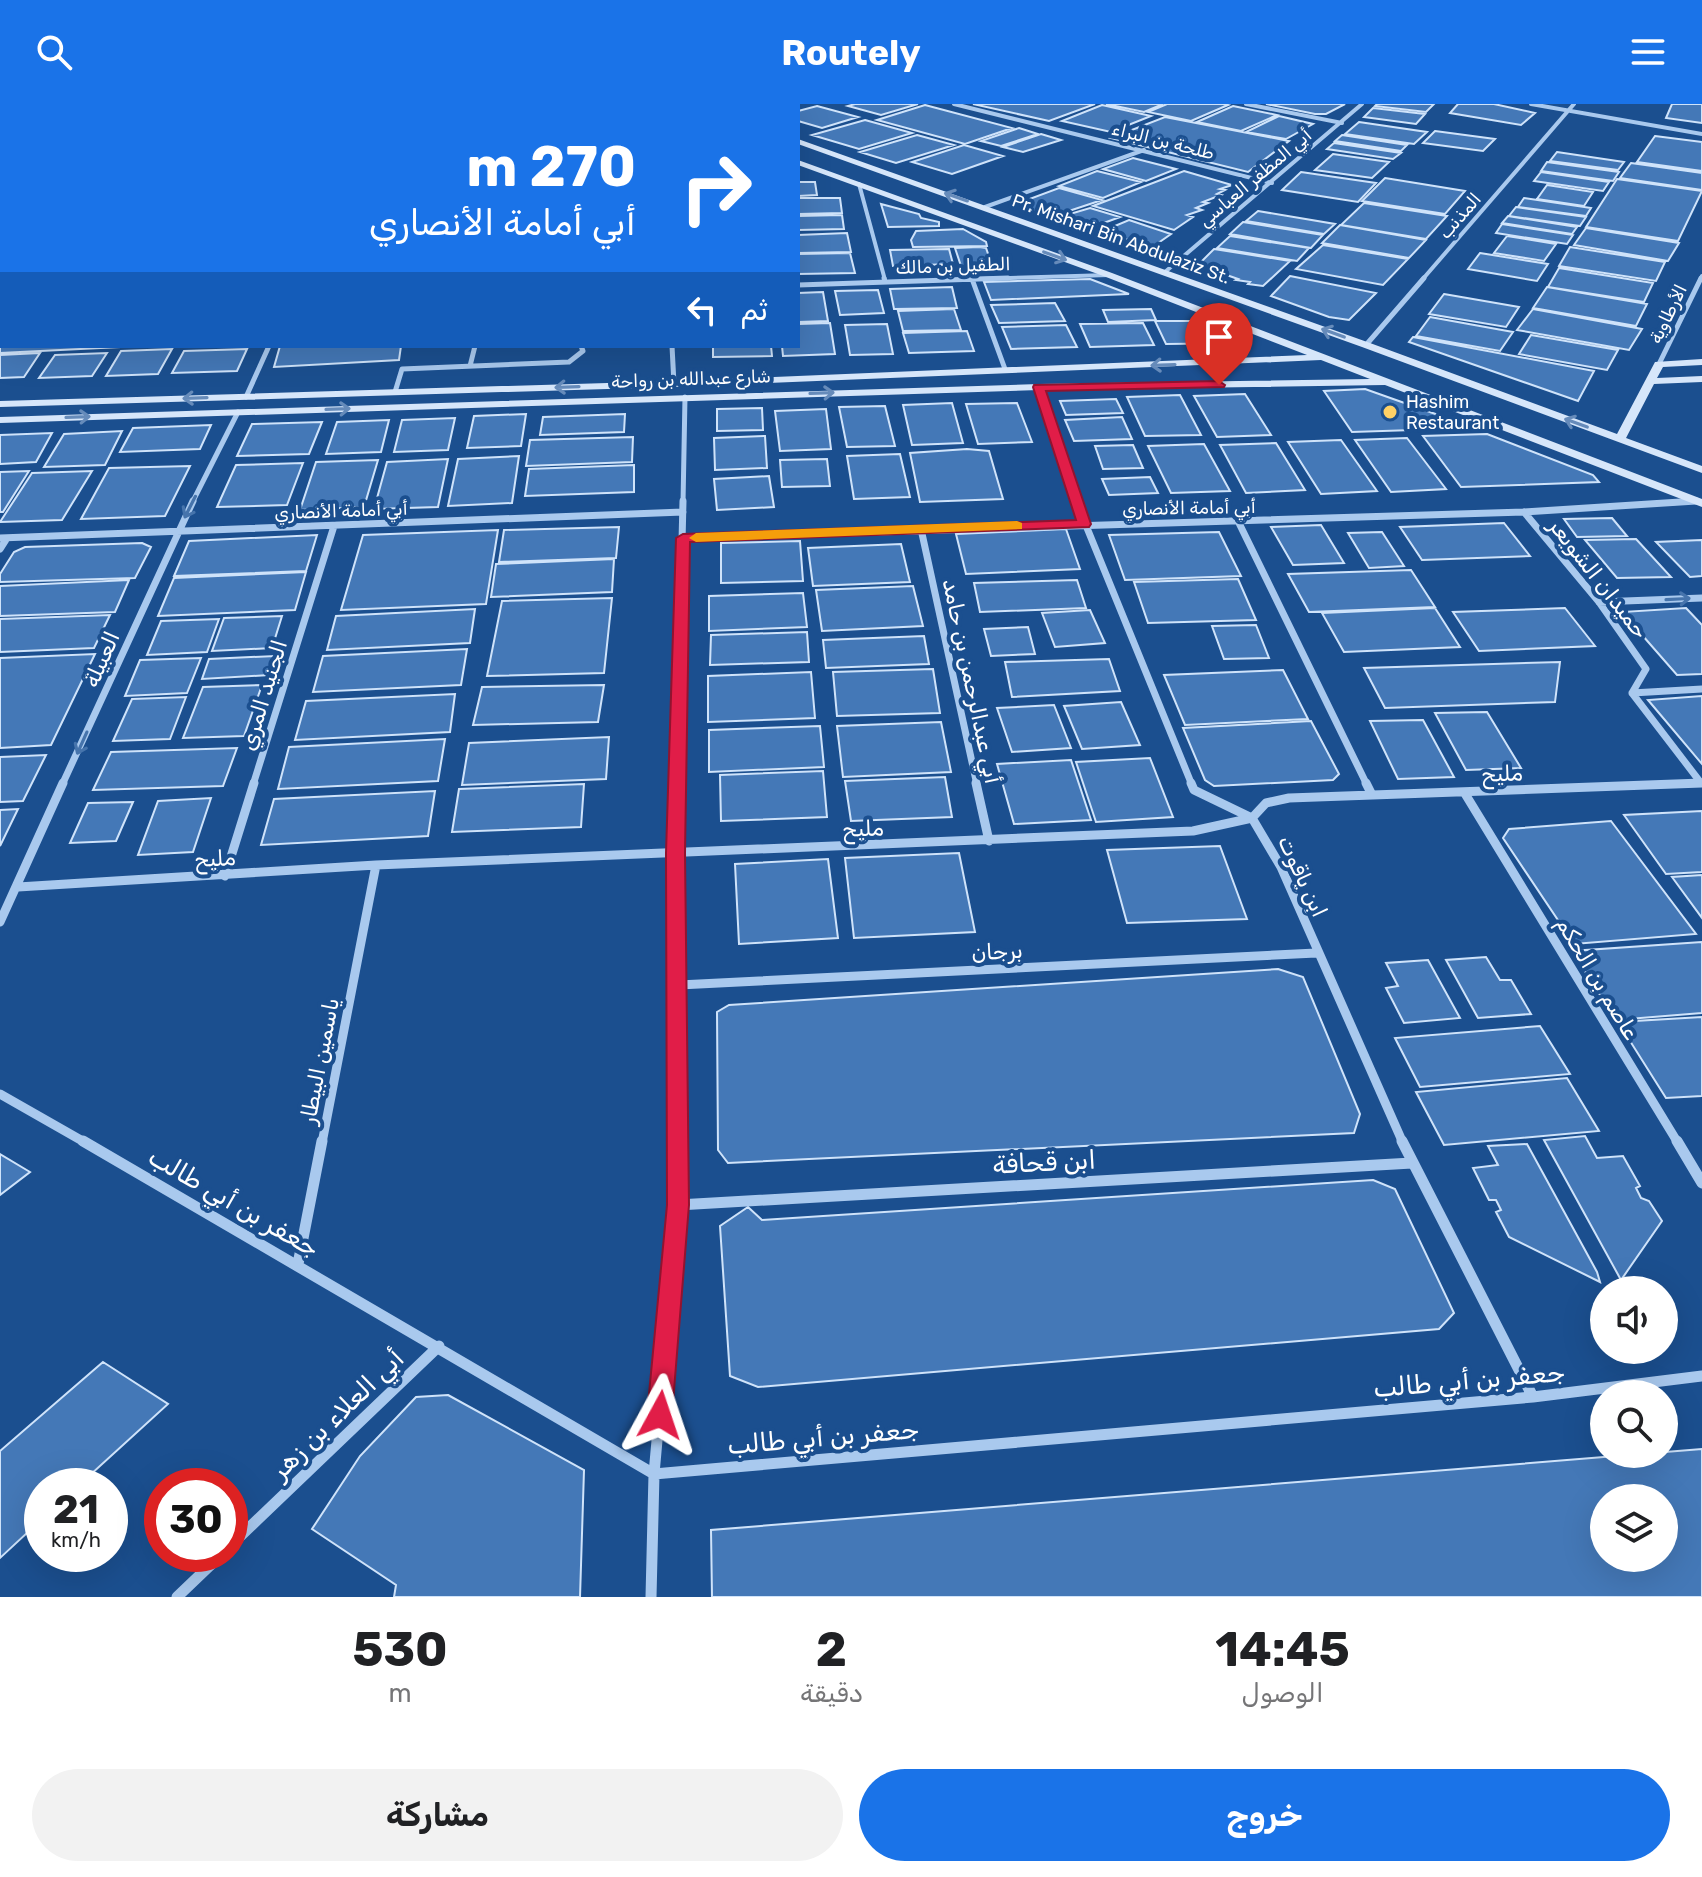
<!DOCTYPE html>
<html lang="ar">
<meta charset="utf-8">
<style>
:root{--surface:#fff;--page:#f2f2f2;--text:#202124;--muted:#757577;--accent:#1a73e8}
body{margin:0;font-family:Rubik,Vazirmatn,sans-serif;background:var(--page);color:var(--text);direction:rtl;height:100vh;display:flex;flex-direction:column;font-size:30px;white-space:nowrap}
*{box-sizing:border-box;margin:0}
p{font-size:26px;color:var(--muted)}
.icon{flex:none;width:44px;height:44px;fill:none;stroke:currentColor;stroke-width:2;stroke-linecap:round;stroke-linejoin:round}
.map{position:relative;height:1493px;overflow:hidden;direction:ltr}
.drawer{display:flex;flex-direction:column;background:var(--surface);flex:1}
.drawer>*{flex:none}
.hud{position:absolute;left:0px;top:0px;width:800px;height:244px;box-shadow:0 8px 32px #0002;direction:rtl;background:#1a73e8;color:#fff;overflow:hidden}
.controls{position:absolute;left:1590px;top:1172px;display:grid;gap:16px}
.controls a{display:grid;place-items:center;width:88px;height:88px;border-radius:50%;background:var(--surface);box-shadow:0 8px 32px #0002;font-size:40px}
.speed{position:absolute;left:24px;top:1364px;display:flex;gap:16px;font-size:40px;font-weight:700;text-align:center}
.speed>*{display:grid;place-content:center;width:104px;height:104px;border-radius:50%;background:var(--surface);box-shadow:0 8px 32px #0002;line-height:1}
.speed small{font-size:20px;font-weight:400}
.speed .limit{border:12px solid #d22;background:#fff;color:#111}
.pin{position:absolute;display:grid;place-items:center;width:68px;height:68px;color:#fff;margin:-82px -34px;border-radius:50% 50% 50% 0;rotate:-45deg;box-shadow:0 0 8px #0007}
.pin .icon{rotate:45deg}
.me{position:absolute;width:88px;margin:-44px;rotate:5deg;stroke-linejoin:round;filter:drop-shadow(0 0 6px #0008)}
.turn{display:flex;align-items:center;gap:28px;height:168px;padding:0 32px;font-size:36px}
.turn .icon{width:104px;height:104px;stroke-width:2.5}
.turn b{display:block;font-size:56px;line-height:68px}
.then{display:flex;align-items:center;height:76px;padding:0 32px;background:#0003;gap:16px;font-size:30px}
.eta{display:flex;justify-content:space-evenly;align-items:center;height:136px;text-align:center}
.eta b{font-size:48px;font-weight:700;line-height:56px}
.button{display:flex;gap:16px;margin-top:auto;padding:16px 32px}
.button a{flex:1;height:92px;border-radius:48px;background:var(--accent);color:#fff;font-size:32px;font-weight:700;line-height:92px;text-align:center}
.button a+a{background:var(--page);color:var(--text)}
header{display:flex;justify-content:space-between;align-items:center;height:104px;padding:0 32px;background:var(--accent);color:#fff;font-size:36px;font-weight:700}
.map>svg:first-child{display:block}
</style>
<header><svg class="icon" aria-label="menu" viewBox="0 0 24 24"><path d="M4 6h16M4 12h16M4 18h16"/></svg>Routely<svg class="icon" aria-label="search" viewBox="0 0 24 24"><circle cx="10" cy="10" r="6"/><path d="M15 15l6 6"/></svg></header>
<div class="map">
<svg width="1702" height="1493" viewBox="0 0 1702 1493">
<rect width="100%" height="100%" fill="#1b4f8f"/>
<!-- building -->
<path fill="#4478b7" stroke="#cfe3fa" stroke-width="2" fill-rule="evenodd" d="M855 0H918L881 11 848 2Z
M973 0H1095L1049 17Z
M1106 0H1163L1144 8Z
M1167 0H1223L1228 1 1191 17 1148 8Z
M1266 0H1345L1326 10H1315Z
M1377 0H1434L1426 8 1375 2Z
M1458 0H1494L1535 9 1521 21 1450 9Z
M1672 0H1702V19L1666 14Z
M925 1 1012 24 965 40 877 16Z
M1102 1 1151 12 1111 28 1062 17Z
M817 2 858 13 822 24 798 17V7Z
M1233 2 1277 11 1241 27 1197 18Z
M1373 4 1425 10 1416 20 1364 13Z
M1279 12 1313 20 1286 35 1246 28Z
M1165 13 1289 37 1248 68 1111 34Z
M865 16 912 29 859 45 812 31Z
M1359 18 1427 28 1414 40 1345 30Z
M1019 24 1038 30 1001 42 981 37Z
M1435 27 1495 35 1483 47 1423 39Z
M1041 30 1061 36 1023 48 1003 43Z
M917 31 954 41 896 59 860 48Z
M1342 31 1407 41 1401 47 1335 37Z
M1655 32 1702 38V67L1637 58Z
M1334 39 1401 49 1393 55 1327 45Z
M964 41 1003 52 952 70 912 58Z
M1557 48 1624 58 1618 66 1550 57Z
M1333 50 1389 58 1372 74 1315 66Z
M1133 54 1176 65 1146 77 1103 65Z
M1547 58 1619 68 1613 77 1541 67Z
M1631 59 1702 69V86L1620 74Z
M1097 67 1141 78 1103 94 1059 82Z
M1184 67 1232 81 1220 85 1225 86 1217 90 1221 91 1203 98 1208 99 1196 104 1202 106 1187 111 1193 113 1174 126 1093 102Z
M1301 68 1376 79 1358 98 1282 86Z
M1541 68 1609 78 1603 87 1534 77Z
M1385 74 1465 87 1445 110 1362 97Z
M1617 75 1702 87 1678 137 1586 123Z
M798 78H815L817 91 798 92Z
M1547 81 1593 88 1584 102 1537 95Z
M1059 84 1102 96 1051 113 1016 100Z
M798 94H840L842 109 798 110Z
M1524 94 1591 104 1586 112 1518 103Z
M1364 99 1447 112 1426 135 1341 121Z
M881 100 919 110 921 114 939 118V122L888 123Z
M1516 103 1586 113 1580 122 1509 112Z
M1090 104 1120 113 1093 123 1063 112Z
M1258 107 1335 120 1324 130 1246 117Z
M842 111 844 125 798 126V112Z
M1508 112 1577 123 1572 130 1502 119Z
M1129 116 1171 130 1151 144 1103 127Z
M1243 118 1323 131 1311 144 1230 130Z
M1502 120 1573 131 1567 140 1496 129Z
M1340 121 1426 136 1409 154 1322 139Z
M1586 124 1679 139 1668 157 1574 141Z
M963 125 986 138 987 142 913 143 911 136 916 127Z
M847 129 851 148 798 149V131Z
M1230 132 1309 144 1297 157 1217 144Z
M1507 132 1556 140 1544 157 1494 149Z
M1323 141 1408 155 1383 181 1296 165Z
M979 143 986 144 993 164 962 165 955 144Z
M1570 143 1665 158 1656 177 1559 162Z
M949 145 953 160 893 162 890 146Z
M1214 145 1290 157 1263 182 1248 180 1250 178 1236 176 1238 175 1198 161Z
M850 149 855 169 798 170V150Z
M1480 149 1548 160 1537 177 1468 165Z
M1559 164 1653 179 1644 198 1548 183Z
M1290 172 1376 189 1349 216 1329 213 1271 192Z
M1090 175 1129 190 991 196 984 178Z
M952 183 957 204 894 205 890 185Z
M1547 183 1647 200 1636 222 1533 204Z
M878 186 884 209 840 211 835 187Z
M823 188 828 217 798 218V189Z
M1444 190 1519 203 1506 223 1429 210Z
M1055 199 1065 217 999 219 991 201Z
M954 205 961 226 903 227 898 207Z
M1151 205 1156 216 1108 218 1103 206Z
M1533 205 1642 225 1629 246 1517 226Z
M1430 213 1513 228 1500 247 1416 232Z
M1155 217H1194L1238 233 1241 239 1166 240Z
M830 219 835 250 783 252 782 242H798V220Z
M1143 219 1154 241 1090 243 1080 220Z
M887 220 893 250 850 251 845 221Z
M1066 221 1077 243 1011 245 1002 223Z
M0 225 2 242H141L0 249Z
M967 227 974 247 909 249 903 229Z
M1531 231 1618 246 1607 266 1519 250Z
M1413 233 1594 267 1578 297 1409 238Z
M280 242H401L399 256 274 263Z
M713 242H771L772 252 713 253Z
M172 245 158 270 106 272 121 247Z
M247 245 237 267 172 269 184 247Z
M40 249 24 273 0 274V251Z
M107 249 92 272 39 274 55 251Z
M1365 285 1475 324 1352 328 1324 287Z
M1245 290 1271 331 1217 333 1194 292Z
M1180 291 1201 331 1145 332 1127 293Z
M1116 295 1123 309 1066 311 1060 297Z
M952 299 963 339 912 341 903 301Z
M1017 299 1032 338 978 340 966 300Z
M885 302 895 342 847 343 839 303Z
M762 304 763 326 717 327V305Z
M826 305 831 345 780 347 775 307Z
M526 310 521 342 467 344 474 312Z
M625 310 624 328 540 331 543 313Z
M1122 313 1132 335 1074 337 1065 316Z
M455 314 448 346 394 348 402 316Z
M389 316 381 348 326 350 337 318Z
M322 318 309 350 237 352 252 320Z
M211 321 200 345 120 348 133 324Z
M122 327 105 361 44 363 64 330Z
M52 329 36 358 0 360V331Z
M1487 330 1593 371 1599 378 1461 383 1423 332Z
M765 332 767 364 715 366 714 334Z
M633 333 632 358 526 362 530 336Z
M1407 334 1446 385 1391 388 1355 336Z
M1341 336 1377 387 1321 390 1288 338Z
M1276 339 1305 386 1246 389 1220 341Z
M1204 340 1230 387 1171 389 1148 342Z
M1133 341 1143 364 1103 365 1095 342Z
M967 345 989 347 1003 395 920 398 910 349Z
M900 350 910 393 854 395 847 352Z
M519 352 512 399 448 402 458 355Z
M448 355 438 403 374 405 387 358Z
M827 355 830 382 782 383 780 356Z
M378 356 364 403 300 406 316 358Z
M303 359 287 401 217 403 236 361Z
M634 361V388L525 392 529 365Z
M190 362 165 412 81 415 109 364Z
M29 367 3 408H0V368Z
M92 367 62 416 0 418 32 369Z
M769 372 774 403 717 406 714 375Z
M1150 373 1158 389 1109 391 1102 375Z
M1612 414 1627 432 1577 433 1564 415Z
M1504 419 1530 452 1422 456 1400 423Z
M1321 421 1344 459 1293 461 1271 423Z
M619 423 616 454 499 458 504 426Z
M1066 425 1080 465 966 470 956 430Z
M498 426 486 500 341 506 363 431Z
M1219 428 1241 472 1125 476 1109 431Z
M1382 428 1404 462 1369 464 1348 429Z
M317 431 306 467 174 472 189 437Z
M1636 435 1671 473 1617 474 1585 436Z
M1702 436V472L1690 473 1656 438Z
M800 437 803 477 721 479V439Z
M142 439 151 443 135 474 0 478V470L14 448 25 443Z
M901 440 910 478 813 482 808 444Z
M614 455 612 488 491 493 496 460Z
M1411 466 1435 503 1309 508 1288 470Z
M306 468 295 506 158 512 174 474Z
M1238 475 1256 516 1148 519 1134 478Z
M129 476 115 508 0 512V482Z
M1077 476 1086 504 980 508 974 479Z
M913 482 923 522 822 527 816 486Z
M803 489 807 523 709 527V492Z
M612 494 604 569 487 572 502 497Z
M1435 504 1460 543 1344 548 1322 509Z
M1565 504 1595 542 1479 547 1453 508Z
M1686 504 1702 521V570L1677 571 1622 508Z
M475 505 470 539 327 546 336 512Z
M1090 506 1105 539 1055 543 1042 509Z
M110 511 94 544 0 548V515Z
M282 512 272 544 212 547 224 514Z
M219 515 207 548 147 551 161 517Z
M1256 521 1269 554 1224 555 1212 522Z
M1028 523 1035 550 991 552 984 525Z
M807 528 809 558 710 561 711 531Z
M924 532 929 560 826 564 823 536Z
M467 545 461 581 313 588 323 552Z
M95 550 51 641 0 644V554Z
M275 552 269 571 202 575 209 555Z
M201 554 187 589 125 592 140 556Z
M1109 555 1120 587 1012 593 1005 558Z
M1560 558 1555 598 1385 604 1364 564Z
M933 565 940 609 837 612 833 568Z
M1283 566 1308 615 1185 621 1164 571Z
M811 568 815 614 708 618V572Z
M262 581 244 632 183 634 203 583Z
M604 581 598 618 473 621 482 583Z
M455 590 450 628 295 636 306 597Z
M1702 592V660L1648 596Z
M186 593 170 635 113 637 132 595Z
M1121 598 1140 641 1082 645 1064 602Z
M1054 601 1071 644 1012 648 997 604Z
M1487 608 1521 664 1466 666 1435 609Z
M1423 616 1454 673 1398 675 1370 617Z
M1311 617 1339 670 1333 676 1214 682 1205 676 1183 624Z
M941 618 951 668 843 673 837 622Z
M820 622 824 663 709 668V626Z
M609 633 606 675 462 681 469 639Z
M445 635 438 677 278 685 289 643Z
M237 644 223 682 93 686 111 648Z
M46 651 23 697 0 698V653Z
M1150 654 1173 713 1096 718 1076 658Z
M1071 656 1091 716 1014 720 997 660Z
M823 667 827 713 721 717 720 671Z
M945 673 952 713 851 717 845 677Z
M584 680 581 723 452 728 459 685Z
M435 687 428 732 261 741 274 695Z
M211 694 193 748 138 751 158 697Z
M133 698 116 737 70 739 88 699Z
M18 705 0 742V706Z
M1702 707V768L1666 770 1624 711Z
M1611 717 1696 830 1574 840 1503 734 1509 725Z
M1220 742 1247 815 1127 819 1107 746Z
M959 749 975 828 854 834 845 754Z
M828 755 838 834 739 840 735 760Z
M1702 771V814L1672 773Z
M1702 838V909L1616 916 1572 847Z
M1486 853 1500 876H1511L1531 910 1478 914 1446 856Z
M1428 856 1460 914 1404 919 1386 884 1398 882 1386 859Z
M1278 865 1303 873 1360 1010 1354 1029 728 1059 718 1046 717 908 729 901Z
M1702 913V992L1666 994 1618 918Z
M1540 922 1570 970 1420 983 1395 934Z
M1567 974 1599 1027 1444 1041 1416 988Z
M1585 1032 1597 1054 1623 1052 1640 1082 1636 1084 1641 1094 1649 1097 1662 1117 1621 1176 1544 1036Z
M1527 1040 1597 1168 1600 1178 1509 1133 1496 1108 1501 1106 1496 1096H1489L1473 1064 1498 1061 1488 1042Z
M0 1050 30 1068 0 1091Z
M1373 1076 1395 1085 1454 1209 1439 1225 758 1283 730 1272 720 1122 748 1103 762 1116Z
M103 1258 168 1300 78 1382H42V1415L0 1454V1347Z
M448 1291 584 1366 580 1493H394L396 1481 312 1425 360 1352 416 1293Z
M1702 1345V1493H712L711 1426ZM1604 1394H1664V1454H1604Z"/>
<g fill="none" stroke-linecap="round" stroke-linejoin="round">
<!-- street-far4 -->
<path stroke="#a9c9ee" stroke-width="4" d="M954 0 1272 79
M1246 0 1342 19
M1531 0 1702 30
M603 2 641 1
M859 80 885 176
M985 103 1144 46
M1165 168 1362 0
M946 176 1109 171
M1422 176 1574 0
M1700 176 1702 172"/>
<!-- street-far3 -->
<path stroke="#a9c9ee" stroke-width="5" d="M884 174 885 178
M972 175 1005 265
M798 181 1008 174
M0 203 2 200
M1366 241 1424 174
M672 242 674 280
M1659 260 1701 174
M470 262 475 242
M1039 283 1077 399
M395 288 402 265 569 258 583 247 581 242
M246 293 269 242
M192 399 238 308
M683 399 685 293
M1670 399 1696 397"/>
<!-- street-far2 -->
<path stroke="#a9c9ee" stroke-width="7" d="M1076 397 1192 681
M1524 408 1599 498 1646 565 1632 589 1701 679
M1238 417 1367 681
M921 425 977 681
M0 434 683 408
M683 434 1524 408 1696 397
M0 445 7 434
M1599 498 1702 494
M1632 589 1702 585
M62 681 193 397
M253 681 334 422
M676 681 683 397
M1648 681 1702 679"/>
<!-- street-far1 -->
<path stroke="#a9c9ee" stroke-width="9" d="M677 679V1039
M976 679 989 737
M1191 679 1194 686 1252 714 1281 763 1403 1039
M1366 679 1372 691
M1464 688 1678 1039
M225 772 254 679
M18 783 376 761 1193 727 1252 714 1266 699 1289 694 1702 679
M0 818 63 679
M679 881 1316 849
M0 990 86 1039
M322 1039 376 761"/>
<!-- street -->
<path stroke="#a9c9ee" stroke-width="11" d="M83 1037 654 1370 1533 1293 1702 1272
M1402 1037 1533 1293
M1677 1037 1702 1079
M678 1101 1412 1059
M298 1160 322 1037
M230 1442 439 1242
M177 1493 222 1450
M651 1493 654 1370 678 1101 677 1037"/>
<!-- secondary -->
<path fill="#d6e6fa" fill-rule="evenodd" d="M688 0H699L702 2H691Z
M798 35 1370 239 1617 330 1655 258 1702 255V261L1663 263 1657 274 1702 272V278L1654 280 1626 334 1702 362V369L1362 243 798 40Z
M798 56 1112 169 1702 395V403L1385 281 1039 286 0 319V313L1039 280 1370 275 1321 256 674 283 0 303V297L674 277 1307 251 1106 173 798 61Z"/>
</g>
<!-- one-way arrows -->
<defs><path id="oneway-shaft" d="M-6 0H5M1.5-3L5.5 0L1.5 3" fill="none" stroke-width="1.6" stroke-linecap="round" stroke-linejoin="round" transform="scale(2)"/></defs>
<g stroke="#668bba">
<use href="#oneway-shaft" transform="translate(956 93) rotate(-161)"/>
<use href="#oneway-shaft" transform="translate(1055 152) rotate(20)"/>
<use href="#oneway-shaft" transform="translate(1333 229) rotate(-160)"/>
<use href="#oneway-shaft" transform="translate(1163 261) rotate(178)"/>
<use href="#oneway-shaft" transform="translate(567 283) rotate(178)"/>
<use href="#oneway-shaft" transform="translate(822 289) rotate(-2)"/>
<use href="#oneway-shaft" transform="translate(195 294) rotate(178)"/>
<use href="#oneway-shaft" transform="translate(338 305) rotate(-2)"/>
<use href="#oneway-shaft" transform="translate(78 313) rotate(-2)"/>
<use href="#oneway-shaft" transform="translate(1576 319) rotate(-160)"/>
</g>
<g stroke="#4674ac">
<use href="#oneway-shaft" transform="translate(190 403) rotate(117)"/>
<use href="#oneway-shaft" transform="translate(1678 495) rotate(-3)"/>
<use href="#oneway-shaft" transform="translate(82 639) rotate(114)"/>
</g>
<!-- route -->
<path fill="#e11d48" stroke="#92132f" stroke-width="2" d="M1219 277 1225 281 1224 283 1046 287 1091 420 1089 423 690 438 685 749 689 1101 672 1311 669 1318 660 1321 651 1318 647 1311 667 1101 666 749 676 434 683 430 1076 416 1033 283 1034 281Z"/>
<!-- slow -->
<path fill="#f59e0b" d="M1017 417 1022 419V425L696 438 689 434 696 429Z"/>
<!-- markers -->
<circle fill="#ffd166" stroke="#1b4f8f" stroke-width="3" cx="1390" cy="308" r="8"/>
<g text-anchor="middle" stroke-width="8" stroke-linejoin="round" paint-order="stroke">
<!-- far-street labels -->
<g font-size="18" fill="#fff" stroke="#1b4f8f">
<text transform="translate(1163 37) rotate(14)" y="6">طلحة بن البراء</text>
<text transform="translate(1255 74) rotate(-40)" y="6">أبي المظفر العباسي</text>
<text transform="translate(1460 112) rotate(-49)" y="6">المذنب</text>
<text transform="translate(1121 135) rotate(20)" y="6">Pr. Mishari Bin Abdulaziz St.</text>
<text transform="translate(953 162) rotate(-2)" y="6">الطفيل بن مالك</text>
<text transform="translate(1668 210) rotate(-64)" y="6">الأرطاوية</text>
<text transform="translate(691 275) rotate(-2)" y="6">شارع عبدالله بن رواحة</text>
<text transform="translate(1189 404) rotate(-1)" y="6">أبي أمامة الأنصاري</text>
<text transform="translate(341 407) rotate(-2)" y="6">أبي أمامة الأنصاري</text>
</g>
<!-- far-poi labels -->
<g font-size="18" fill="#fff" stroke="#1b4f8f" text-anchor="start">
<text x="1406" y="304">Hashim<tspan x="1406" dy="21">Restaurant</tspan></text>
</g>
<!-- street labels -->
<g font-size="22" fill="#fff" stroke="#1b4f8f">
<text transform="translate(1599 474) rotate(52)" y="8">حميدان الشويعر</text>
<text transform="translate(101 555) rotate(-66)" y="8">العبيلة</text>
<text transform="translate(972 577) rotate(78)" y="8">أبي عبدالرحمن بن حامد</text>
<text transform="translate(263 591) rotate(-73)" y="8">الجنيد المري</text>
<text transform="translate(1502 669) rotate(-2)" y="8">مليح</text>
<text transform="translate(863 724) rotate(-2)" y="8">مليح</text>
<text transform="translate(215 754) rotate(-3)" y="8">مليح</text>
<text transform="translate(1303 772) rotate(65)" y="8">ابن ياقوت</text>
<text transform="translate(997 847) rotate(-3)" y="8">برجان</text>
<text transform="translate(1598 874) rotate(59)" y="8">عاصم بن الحكم</text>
<text transform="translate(319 957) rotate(-79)" y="8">ياسمين البيطار</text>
</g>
<!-- near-street labels -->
<g font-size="26" fill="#fff" stroke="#1b4f8f">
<text transform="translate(1044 1058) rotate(-3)" y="9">ابن قحافة</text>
<text transform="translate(234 1098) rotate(30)" y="9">جعفر بن أبي طالب</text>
<text transform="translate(1469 1276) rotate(-5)" y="9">جعفر بن أبي طالب</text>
<text transform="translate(337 1310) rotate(-44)" y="9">أبي العلاء بن زهر</text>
<text transform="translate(823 1333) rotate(-5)" y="9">جعفر بن أبي طالب</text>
</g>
</g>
</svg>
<div class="controls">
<a><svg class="icon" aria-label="sound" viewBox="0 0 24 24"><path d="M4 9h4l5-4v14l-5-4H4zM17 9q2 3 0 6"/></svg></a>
<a><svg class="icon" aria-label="search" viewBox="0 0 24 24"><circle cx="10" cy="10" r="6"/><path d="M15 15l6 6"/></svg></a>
<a><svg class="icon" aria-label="layers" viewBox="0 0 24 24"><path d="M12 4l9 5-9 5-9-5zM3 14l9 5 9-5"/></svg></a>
</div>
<div class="speed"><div>21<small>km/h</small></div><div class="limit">30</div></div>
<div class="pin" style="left:1219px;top:281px;background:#d93025"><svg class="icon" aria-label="arrive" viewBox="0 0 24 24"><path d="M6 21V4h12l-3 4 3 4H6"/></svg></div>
<svg class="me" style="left:660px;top:1311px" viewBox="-20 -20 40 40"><path d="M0-17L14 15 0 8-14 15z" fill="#e11d48" stroke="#fff" stroke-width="4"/></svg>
<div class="hud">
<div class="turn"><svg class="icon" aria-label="right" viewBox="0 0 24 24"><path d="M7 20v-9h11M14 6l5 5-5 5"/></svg><div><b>270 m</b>أبي أمامة الأنصاري</div></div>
<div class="then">ثم<svg class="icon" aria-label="left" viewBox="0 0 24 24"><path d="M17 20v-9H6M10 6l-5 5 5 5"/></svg></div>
</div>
</div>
<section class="drawer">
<div class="eta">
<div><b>14:45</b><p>الوصول</p></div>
<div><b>2</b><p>دقيقة</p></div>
<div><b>530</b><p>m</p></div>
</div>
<div class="button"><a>خروج</a><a>مشاركة</a></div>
</section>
